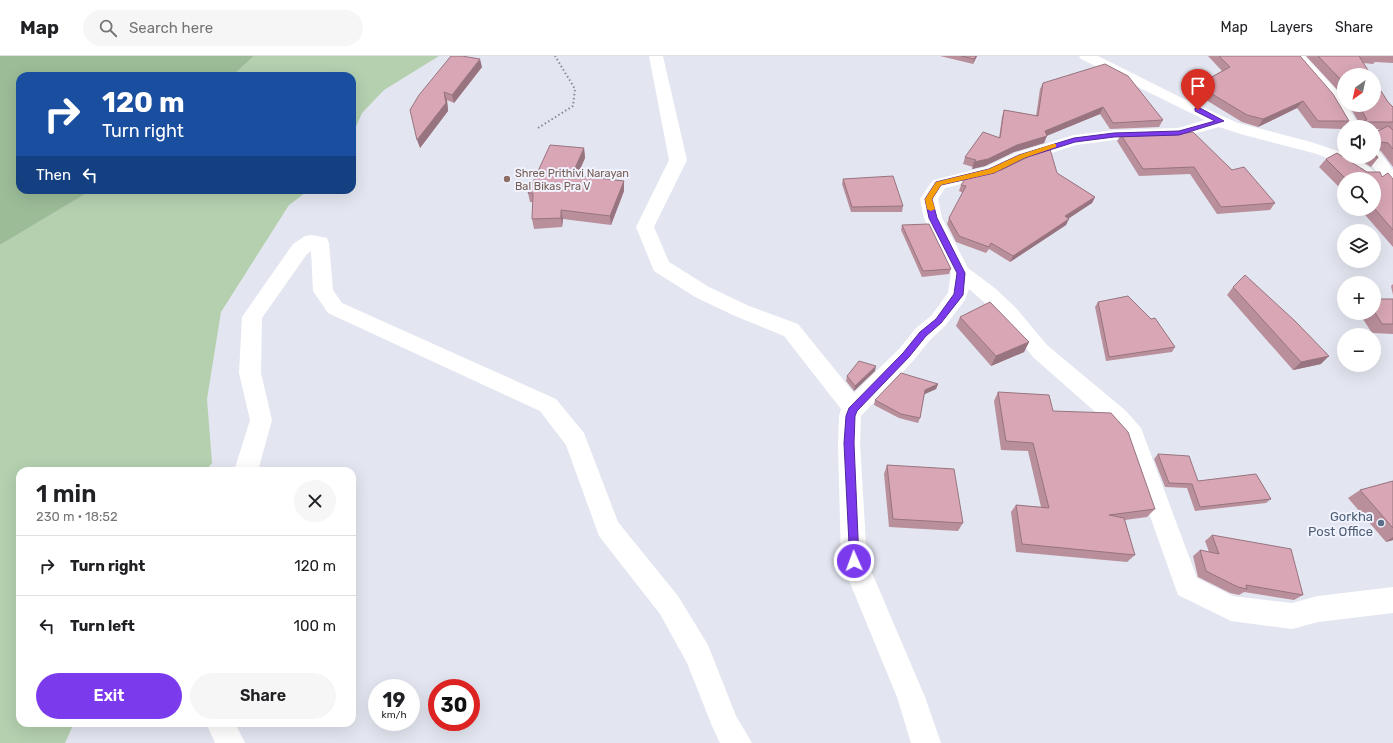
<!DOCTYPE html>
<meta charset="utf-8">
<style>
:root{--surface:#fff;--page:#f6f6f6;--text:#202124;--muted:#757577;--line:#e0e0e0;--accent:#7c3aed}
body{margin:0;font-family:Rubik,sans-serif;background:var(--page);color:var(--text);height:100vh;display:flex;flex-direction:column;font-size:15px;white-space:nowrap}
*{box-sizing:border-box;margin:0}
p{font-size:13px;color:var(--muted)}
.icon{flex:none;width:22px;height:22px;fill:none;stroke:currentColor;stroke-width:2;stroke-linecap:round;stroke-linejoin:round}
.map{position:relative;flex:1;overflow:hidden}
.panel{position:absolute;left:16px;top:411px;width:340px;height:260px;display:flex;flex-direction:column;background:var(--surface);border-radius:12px;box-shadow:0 4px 16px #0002}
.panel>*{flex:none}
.top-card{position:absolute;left:16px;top:16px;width:340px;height:122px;border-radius:12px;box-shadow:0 4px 16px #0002;background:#1a4fa0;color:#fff;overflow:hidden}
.needle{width:26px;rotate:213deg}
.tools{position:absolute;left:1337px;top:12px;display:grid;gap:8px}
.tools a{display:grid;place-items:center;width:44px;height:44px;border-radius:50%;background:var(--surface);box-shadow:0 4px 16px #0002;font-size:20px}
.speed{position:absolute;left:368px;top:623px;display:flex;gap:8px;font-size:20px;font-weight:700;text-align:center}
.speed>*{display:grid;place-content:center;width:52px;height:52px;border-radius:50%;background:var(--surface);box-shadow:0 4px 16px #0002;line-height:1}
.speed small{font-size:10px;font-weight:400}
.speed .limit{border:6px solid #d22;background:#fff;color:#111}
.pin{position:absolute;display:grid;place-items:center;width:34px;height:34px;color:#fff;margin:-41px -17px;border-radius:50% 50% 50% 0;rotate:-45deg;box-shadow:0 0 4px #0007}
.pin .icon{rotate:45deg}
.me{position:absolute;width:44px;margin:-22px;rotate:358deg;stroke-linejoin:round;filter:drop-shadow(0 0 3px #0008)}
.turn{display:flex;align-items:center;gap:14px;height:84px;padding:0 20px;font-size:18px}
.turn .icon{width:52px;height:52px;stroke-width:2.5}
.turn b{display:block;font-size:28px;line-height:34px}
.then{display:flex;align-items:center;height:38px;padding:0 20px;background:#0003;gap:8px;font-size:15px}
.round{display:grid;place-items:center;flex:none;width:42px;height:42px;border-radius:21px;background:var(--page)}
.head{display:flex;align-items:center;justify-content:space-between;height:68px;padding:0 20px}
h1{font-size:24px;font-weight:600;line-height:30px}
.button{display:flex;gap:8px;margin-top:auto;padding:8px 20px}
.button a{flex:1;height:46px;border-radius:24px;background:var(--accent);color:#fff;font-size:16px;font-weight:600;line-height:46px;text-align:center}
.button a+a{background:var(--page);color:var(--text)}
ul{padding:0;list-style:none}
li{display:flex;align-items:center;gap:12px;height:60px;padding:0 20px;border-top:1px solid var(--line)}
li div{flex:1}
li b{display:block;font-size:15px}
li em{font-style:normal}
header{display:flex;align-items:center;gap:24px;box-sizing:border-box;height:56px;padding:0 20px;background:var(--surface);border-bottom:1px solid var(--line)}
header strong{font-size:19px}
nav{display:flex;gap:22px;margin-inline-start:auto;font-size:14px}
.search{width:280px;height:36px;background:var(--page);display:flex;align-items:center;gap:10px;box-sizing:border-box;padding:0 14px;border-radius:22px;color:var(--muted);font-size:15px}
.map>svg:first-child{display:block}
</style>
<header>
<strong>Map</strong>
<div class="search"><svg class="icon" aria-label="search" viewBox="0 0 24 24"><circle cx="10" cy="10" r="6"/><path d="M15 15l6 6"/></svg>Search here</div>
<nav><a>Map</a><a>Layers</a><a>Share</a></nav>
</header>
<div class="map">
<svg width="1393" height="687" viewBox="0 0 1393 687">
<rect width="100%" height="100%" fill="#e3e6f0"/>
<!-- green -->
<path fill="#b4d0af" d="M254 0H439L384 34 362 57 352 79V20H232Z
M92 134H309L289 149 221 256 207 343 212 407 206 415H20V667H74L65 687H0V189Z"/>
<!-- forest -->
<path fill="#9cbc97" d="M0 0H254L232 20H20V134H92L0 189Z"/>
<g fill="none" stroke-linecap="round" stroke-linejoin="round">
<!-- path -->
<path stroke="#898b92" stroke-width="2" stroke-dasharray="1.5 2.5" stroke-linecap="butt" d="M538 72 573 50 575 33 555 0"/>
<!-- minor -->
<path fill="#fff" fill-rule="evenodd" d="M649 0H663L687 104 654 171 669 206 709 231 749 250 798 268 854 337 899 293 916 272 931 260 948 237 951 217 924 162 920 143 933 124 986 111 1015 97 1074 79 1115 74 1178 72 1205 64 1081 3 1079 0H1098L1182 42 1238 67 1311 86 1344 97V101C1357 101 1373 112 1381 123L1378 127 1374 128V123H1361L1334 105 1317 98 1244 79 1219 71 1179 82 1115 84 1076 89 1027 105 998 119 945 132 938 143 942 162 968 212 996 233 1016 252 1047 289 1126 355 1141 372 1197 522 1233 540 1292 547 1318 540 1393 531V557L1318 566 1292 573 1231 565 1178 539 1123 384 1110 369 1033 301 1002 262 969 233 965 244 945 270 930 284 913 305 861 360 860 387 867 505 925 641 941 687H911L897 641 841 505 838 387 839 360 841 353 784 280 735 260 695 241 654 215 636 171 669 104Z
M1290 0H1305L1342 40 1344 43V49H1347L1360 71 1344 72 1337 62 1329 45Z
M1374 95 1380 96 1393 114V133L1387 131 1366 101H1374Z
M312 179 327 182 329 187 333 234 342 247 556 343 584 377 618 466 678 540 708 589 736 660 752 687H720L712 670 687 607 660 558 599 480 566 389 540 355 328 257 313 235 311 195 307 198 262 262 261 317 272 364 258 415H234L250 364 239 317 242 261 293 188 305 180Z
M206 667H235L245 687H215Z"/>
</g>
<!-- wall -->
<path fill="#ba8f9c" d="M940 0H977L973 8Z
M1208 0H1300L1349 65 1343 73 1312 72 1297 52 1258 71 1242 66 1193 36 1197 29 1222 15Z
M1306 0H1393V7L1375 6 1373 8 1363 7 1344 19V41Z
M482 11 454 47 447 44 448 55 420 92 419 39Z
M1043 27 1163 64 1159 71 1110 73 1100 58 1046 80 1044 87 1014 96 985 110 972 113 973 111 963 108 965 101 999 82 1002 61 1004 54 1036 60 1040 33Z
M1388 46 1393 51V111L1381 95 1377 94 1375 97 1378 102 1371 111 1360 104 1350 101H1374V77L1380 73H1374V71H1353L1357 66 1358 65 1349 49H1374Z
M1121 79 1232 114 1275 147 1270 154 1217 158 1190 118 1139 120 1117 85Z
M584 92 585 102 577 120 624 125V135L611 169 563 163 562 171 534 173 532 163 533 146H530L528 137Z
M1326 103 1382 121 1393 123V191L1360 153H1374V123H1344V136L1319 111Z
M1057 117 1095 141 1092 147 1068 162 1066 169 1010 206 989 193 986 197 956 186 947 168 949 162 963 137 959 135 961 129Z
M843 123 903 150 902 156H851L842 128Z
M902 169 951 213 949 218 922 221 901 174Z
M1393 228V239L1391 230Z
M1233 231 1321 308 1293 314 1227 239Z
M1374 243H1393V278L1372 277 1359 257H1374Z
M1098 246 1175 291 1172 296 1106 305 1095 251Z
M960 261 1029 286 1024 296 991 310 956 270Z
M875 315 854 335 846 325 847 320Z
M938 328 936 333 924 338 920 362 918 367 899 362 874 349 875 344Z
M998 336 1053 355 1155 453 1147 461 1125 464 1135 499 1127 506 1016 496 1011 456 1016 449 1041 451 1028 395 1001 394 994 345Z
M1158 398 1198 425 1271 443 1266 447 1195 455 1187 432 1165 431 1154 403Z
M887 409 963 467 958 475 889 471 884 418Z
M1393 425V484L1386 486 1348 442 1360 434Z
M1212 479 1303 539 1294 544 1244 536 1239 539 1230 537 1198 521 1193 500 1200 494 1209 496 1205 485Z"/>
<!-- shaded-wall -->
<path fill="#97747f" d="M976 0H977L973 8 974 3Z
M480 3 482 11 454 47 452 39Z
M444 36 447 44 448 55 420 92 417 84Z
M1303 45 1297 52 1258 71 1263 63Z
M1103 51 1100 58 1044 81 1047 80 1044 87 1014 96 985 110 972 113 974 106 1045 75Z
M584 92 585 102 573 129 572 119Z
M624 125V135L611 169 610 160Z
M1095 141 1092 147 1062 167 1065 160Z
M561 154 563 163 562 171 561 162Z
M1069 163 1066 169 1010 206 1013 200Z
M1029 286 1024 296 991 310 996 300Z
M1329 300 1321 308 1293 314 1301 306Z
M876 310 875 315 854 335 855 330Z
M938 328 936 333 923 339 925 334Z
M1393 481V484L1386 486Z"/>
<!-- building -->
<path fill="#d8a6b5" stroke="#97747f" d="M451 0H462L480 3 452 39 444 36 446 47 417 84 410 54 419 39Z
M961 0H976L974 3Z
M1219 0H1300L1333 38 1349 65H1318L1303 45 1263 63 1247 59 1197 29 1230 11Z
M1318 0H1359L1371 19H1344V27Z
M1105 8 1128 20 1163 64 1113 67 1103 51 1045 75 1047 80 1017 89 988 103 974 106 976 104 965 101 983 76 1000 82 1004 54 1038 60 1043 27Z
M1374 24 1388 46 1393 51V66H1357L1367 64 1359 49H1374Z
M1388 70 1393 74V93L1388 87 1380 86 1379 91H1374V77Z
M1193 76 1232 114 1244 111 1275 147 1221 151 1194 111 1143 113 1121 79H1174Z
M550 89 584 92 572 119 624 125 610 160 561 154V162L532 163 533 137H528Z
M1050 93 1057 117 1095 141 1065 160 1069 163 1013 200 991 187 989 191 959 180 949 162 966 130 961 129 965 123 1001 114 1030 100Z
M1374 95 1378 102 1374 100Z
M1337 97 1367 116H1380L1382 121 1388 117 1393 123V174L1374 152V123H1346L1326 103Z
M893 120 903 150 852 151 843 123Z
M929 168 951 213 923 215 902 169Z
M1245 219 1295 265 1329 300 1301 306 1233 231Z
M1128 240 1151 263 1155 262 1175 291 1109 301 1098 246Z
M1374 243H1393V268H1382L1374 255Z
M990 246 1029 286 996 300 960 261Z
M859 305 876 310 855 330 847 320Z
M901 317 938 328 925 334 920 362 901 358 875 344Z
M998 336 1049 339 1053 355 1111 357 1128 376 1155 453 1109 459 1124 462 1135 499 1022 488 1016 449 1049 452 1033 387 1006 385Z
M1158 398 1189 400 1198 425 1256 418 1271 443 1200 451 1192 428 1169 427Z
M887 409 954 413 963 467 893 463Z
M1393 425V472L1360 434Z
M1212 479 1291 493 1303 539 1246 529 1247 533 1238 531 1206 515 1200 494 1219 498Z"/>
<!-- route -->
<path fill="#7c3aed" stroke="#51269a" d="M1195 52H1200L1224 65 1179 79 1114 81 1075 86 1024 102 994 117 941 129 932 143 937 162 965 217 963 239 941 267 926 280 909 301 857 355 855 360 854 387 859 505 857 508 854 509 850 508 844 387 846 360 849 352 903 297 920 276 936 263 954 238 957 217 929 162 925 143 936 126 989 113 1019 99 1074 82 1114 77 1179 75 1215 65 1195 55Z"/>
<!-- slow -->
<path fill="#f59e0b" d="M1053 88H1056V91L1024 102 994 117 941 129 932 143 935 153 931 155 927 153 925 143 936 126 989 113 1019 99Z"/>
<!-- markers -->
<circle fill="#8d6e63" stroke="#f0f3fe" stroke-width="1.5" cx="507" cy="123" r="4"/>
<circle fill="#5c6f8a" stroke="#f0f3fe" stroke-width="1.5" cx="1381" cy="467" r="4"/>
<g text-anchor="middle" stroke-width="4" stroke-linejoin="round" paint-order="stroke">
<!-- far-education labels -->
<g font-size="11" fill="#785e54" stroke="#f0f3fe" text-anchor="start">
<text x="515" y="121">Shree Prithivi Narayan<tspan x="515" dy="13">Bal Bikas Pra V</tspan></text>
</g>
<!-- service labels -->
<g font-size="13" fill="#4e5e75" stroke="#f0f3fe" text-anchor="end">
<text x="1373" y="465">Gorkha<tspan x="1373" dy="15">Post Office</tspan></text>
</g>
</g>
</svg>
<div class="tools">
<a><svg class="needle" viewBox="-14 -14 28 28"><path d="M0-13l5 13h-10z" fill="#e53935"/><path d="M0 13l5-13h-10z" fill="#757577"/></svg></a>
<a><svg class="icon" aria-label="sound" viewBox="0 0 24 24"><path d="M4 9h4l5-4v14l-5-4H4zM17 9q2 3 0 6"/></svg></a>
<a><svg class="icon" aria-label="search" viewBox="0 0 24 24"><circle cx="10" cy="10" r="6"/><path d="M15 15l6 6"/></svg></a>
<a><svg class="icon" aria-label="layers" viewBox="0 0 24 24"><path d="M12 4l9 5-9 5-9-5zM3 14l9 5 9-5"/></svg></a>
<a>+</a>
<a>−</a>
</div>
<div class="speed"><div>19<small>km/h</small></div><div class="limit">30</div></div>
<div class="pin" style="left:1198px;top:54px;background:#d93025"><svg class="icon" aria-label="arrive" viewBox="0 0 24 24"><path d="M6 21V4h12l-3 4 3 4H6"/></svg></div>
<svg class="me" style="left:854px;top:505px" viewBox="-20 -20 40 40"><circle r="17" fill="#7c3aed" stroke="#fff" stroke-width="3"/><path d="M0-11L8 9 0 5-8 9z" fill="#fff"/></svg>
<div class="top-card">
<div class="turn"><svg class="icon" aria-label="right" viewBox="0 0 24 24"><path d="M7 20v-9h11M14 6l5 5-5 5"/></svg><div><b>120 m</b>Turn right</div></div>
<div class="then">Then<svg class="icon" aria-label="left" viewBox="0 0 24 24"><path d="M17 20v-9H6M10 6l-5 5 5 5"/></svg></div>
</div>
<section class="panel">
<div class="head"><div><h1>1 min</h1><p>230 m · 18:52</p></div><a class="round"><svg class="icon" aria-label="close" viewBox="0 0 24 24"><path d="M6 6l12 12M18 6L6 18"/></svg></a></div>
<ul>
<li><svg class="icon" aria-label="right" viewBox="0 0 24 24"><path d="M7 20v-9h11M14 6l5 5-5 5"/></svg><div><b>Turn right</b></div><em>120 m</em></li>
<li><svg class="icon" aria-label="left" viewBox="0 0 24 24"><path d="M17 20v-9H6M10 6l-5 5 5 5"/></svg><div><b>Turn left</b></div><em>100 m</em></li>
</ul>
<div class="button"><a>Exit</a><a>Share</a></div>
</section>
</div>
